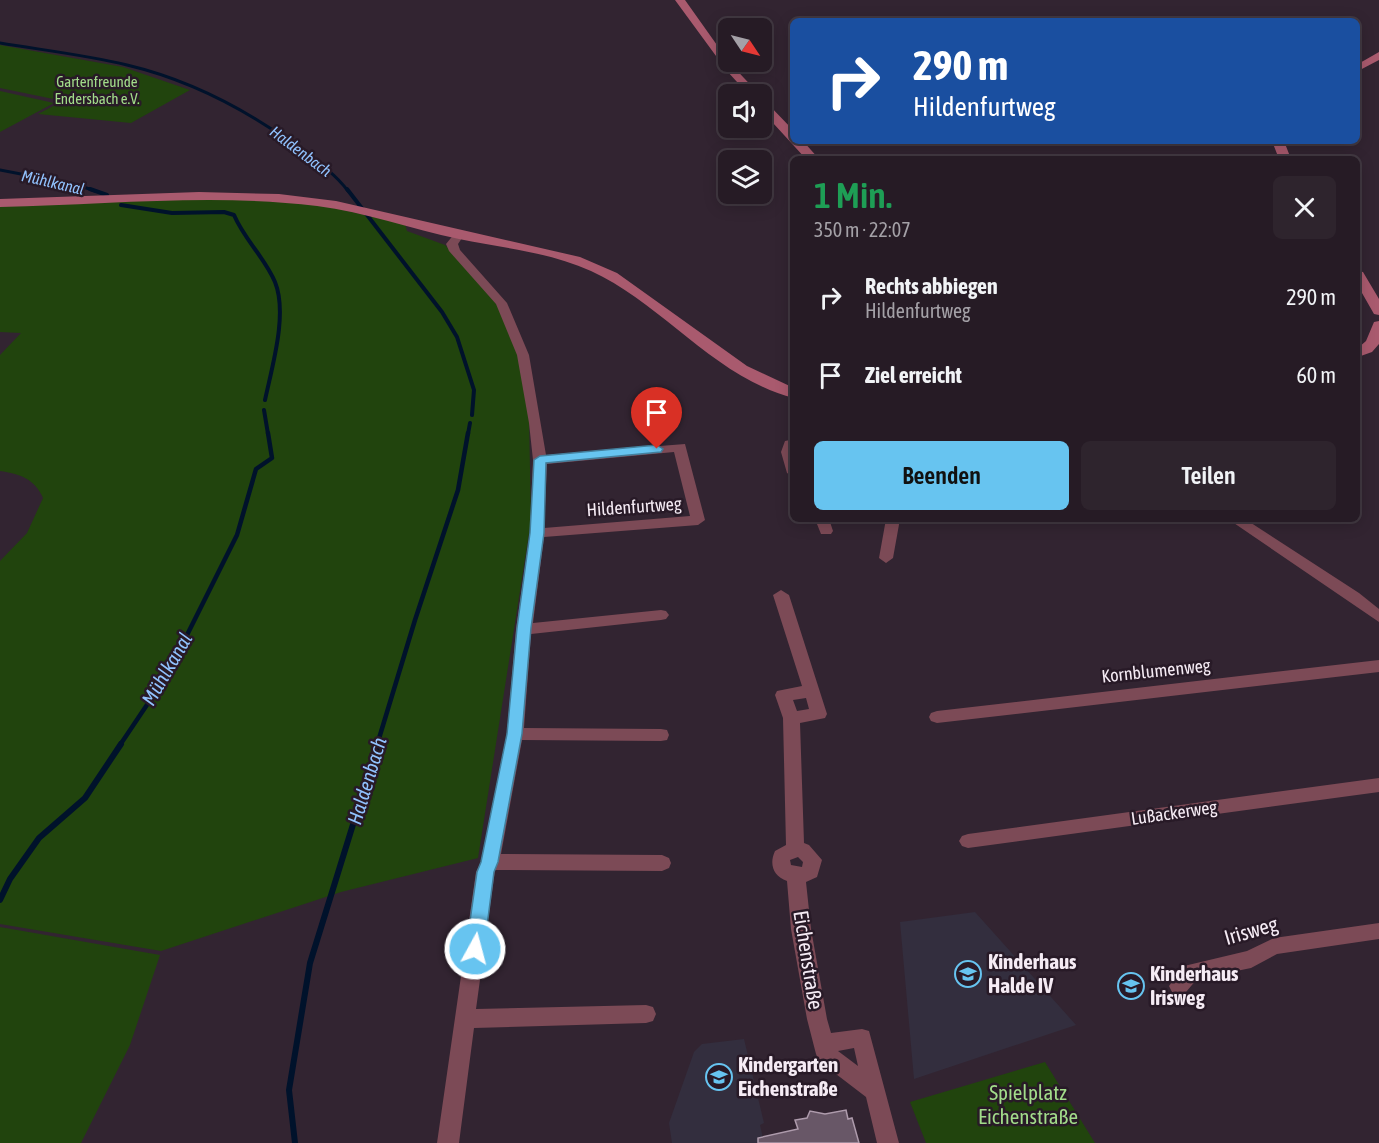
<!DOCTYPE html>
<html lang="de">
<meta charset="utf-8">
<style>
:root{--surface:#261b25;--page:#2e242d;--text:#f1f3f6;--muted:#a4a1a7;--line:#423942;--accent:#67c4f0}
body{margin:0;font-family:"Asap Condensed",sans-serif;background:var(--page);color:var(--text);height:100vh;display:flex;flex-direction:column;font-size:22px;white-space:nowrap}
*{box-sizing:border-box;margin:0}
p{font-size:20px;color:var(--muted)}
.icon{flex:none;width:33px;height:33px;fill:none;stroke:currentColor;stroke-width:2;stroke-linecap:round;stroke-linejoin:round}
.map{position:relative;flex:1;overflow:hidden}
.panel{position:absolute;left:790px;top:156px;width:570px;height:366px;display:flex;flex-direction:column;background:var(--surface);border-radius:9px;box-shadow:0 3px 15px #0003,0 0 0 2px var(--line)}
.panel>*{flex:none}
.banner{position:absolute;left:790px;top:18px;width:570px;height:126px;border-radius:9px;box-shadow:0 3px 15px #0003,0 0 0 2px var(--line);background:#1a4fa0;color:#fff;overflow:hidden}
.needle{width:39px;rotate:125deg}
.tools{position:absolute;left:718px;top:18px;display:grid;gap:12px}
.tools a{display:grid;place-items:center;width:54px;height:54px;border-radius:9px;background:var(--surface);box-shadow:0 3px 15px #0003,0 0 0 2px var(--line);font-size:30px}
.pin{position:absolute;display:grid;place-items:center;width:51px;height:51px;color:#fff;margin:-62px -26px;border-radius:50% 50% 50% 0;rotate:-45deg;box-shadow:0 0 6px #0007}
.pin .icon{rotate:45deg}
.me{position:absolute;width:66px;margin:-33px;rotate:7deg;stroke-linejoin:round;filter:drop-shadow(0 0 4px #0008)}
.turn{display:flex;align-items:center;gap:21px;height:126px;padding:0 24px;font-size:27px}
.turn .icon{width:78px;height:78px;stroke-width:2.5}
.turn b{display:block;font-size:42px;line-height:51px}
.round{display:grid;place-items:center;flex:none;width:63px;height:63px;border-radius:9px;background:var(--page)}
.head{display:flex;align-items:center;justify-content:space-between;height:102px;padding:0 24px}
h1{font-size:36px;font-weight:600;line-height:45px;color:#1e9e55}
.action{display:flex;gap:12px;margin-top:auto;padding:12px 24px}
.action a{flex:1;height:69px;border-radius:9px;background:var(--accent);color:#111;font-size:24px;font-weight:600;line-height:69px;text-align:center}
.action a+a{background:var(--page);color:var(--text)}
ul{padding:0;list-style:none}
li{display:flex;align-items:center;gap:18px;height:78px;padding:0 24px}
li div{flex:1}
li b{display:block;font-size:22px}
li em{font-style:normal}
.map>svg:first-child{display:block}
</style>
<div class="map">
<svg width="1379" height="1143" viewBox="0 0 1379 1143">
<rect width="100%" height="100%" fill="#322431"/>
<!-- education -->
<path fill="#332e3e" d="M975 912 1076 1025 914 1079 900 922Z
M744 1039 764 1123 760 1125 764 1143H672L669 1123 694 1052 702 1044Z"/>
<!-- green -->
<path fill="#21440d" d="M0 45 123 67 190 90 131 123 38 114 63 101 0 88Z
M0 91 54 103 0 132Z
M218 198 317 204 405 224 407 231 445 245 470 271 497 305 519 357 529 417 531 521 478 858 341 892 161 951 0 924V561L27 533 43 498C35 479 20 474 0 471V355L21 333 0 332V205Z
M0 927 160 955 130 1045 81 1143H0Z
M1045 1062 1095 1143H926L910 1102Z"/>
<g fill="none" stroke-linecap="round" stroke-linejoin="round">
<!-- stream-far3 -->
<path stroke="#00122b" stroke-width="3" d="M0 43C42 50 86 55 127 65 186 79 243 108 292 143 312 158 333 171 348 191
M0 170 78 185 95 191"/>
<!-- stream-far2 -->
<path stroke="#00122b" stroke-width="4" d="M90 189 107 195
M347 189 442 312 457 337 474 390 472 415
M121 205 172 213 224 212 234 215C244 239 265 258 275 282 288 314 272 367 265 400
M264 410 268 434
M468 434 470 423"/>
<!-- stream-far1 -->
<path stroke="#00122b" stroke-width="4.5" d="M120 745 167 675 237 535 256 469 272 458 268 433
M377 745 415 620 458 490 468 433"/>
<!-- stream -->
<path stroke="#00122b" stroke-width="6" d="M0 900 10 879 39 838 85 798 121 744
M295 1143 289 1090 310 963 378 744"/>
</g>
<!-- building -->
<path fill="#685767" stroke="#ae9bac" stroke-width="1.5" d="M846 1110 848 1119 852 1118 859 1143H758V1138L798 1129 795 1120 807 1118 810 1111 825 1114Z"/>
<g fill="none" stroke-linecap="round" stroke-linejoin="round">
<!-- street -->
<path fill="#7c4a56" fill-rule="evenodd" d="M459 232 464 235 458 244 460 250 507 303 529 355 546 455 685 444 705 520 698 525 544 537 533 623 661 610 666 611 669 615 666 619 661 620 531 634 524 728 661 729 667 730 669 735 667 740 661 741 522 740 501 854 662 855 669 858 671 863 669 868 662 871 495 870 476 1009 646 1005 653 1007 656 1014 653 1021 646 1023 474 1028 459 1143H437L476 872 481 862 507 734 516 629 530 533 533 460 529 423 517 355 496 304 449 251 446 244 455 233ZM674 452 690 516 544 528 547 464Z
M790 440 794 441V477L787 473 781 452 785 441Z
M815 519H829L833 531 831 534H821Z
M886 519H900L893 558 886 563 879 558Z
M1228 519H1245L1359 593 1379 609V622Z
M781 590 789 595 827 714 825 718 800 723 804 843 809 845 822 860 817 877 806 882 811 929 827 1019 831 1033 862 1029 869 1031 899 1143H877L866 1097 819 1061 816 1054 807 1019 791 929 787 881C773 876 769 864 775 851L786 845 783 718 775 695 777 691 802 686 773 595ZM806 698 809 709 797 711 793 700ZM798 857 803 862 802 867 791 865 790 860ZM854 1048 858 1066 838 1051Z
M1379 660V672L937 723 931 721 929 717 931 713 937 711Z
M1379 778V792L968 848 962 846 959 841 962 836 968 834Z
M1379 923V939L1277 954 1251 968 1197 979 1186 992 1179 995 1172 992 1169 986 1184 966 1247 951 1274 938Z"/>
<!-- secondary -->
<path fill="#a95a6e" fill-rule="evenodd" d="M675 0H685L729 62 759 94H748L727 71Z
M1379 52V60L1358 71V64Z
M762 101 766 102 794 131V141H803L819 159H806L762 111Z
M1272 141H1284L1291 159H1279Z
M199 192 279 194 336 201 580 257 617 273 747 366 794 388V398C715 378 663 304 591 271 549 252 503 248 459 239 411 229 365 212 317 206 212 193 106 205 0 207V199Z
M1358 271 1363 272 1379 299V315L1374 314 1358 286Z
M1379 321V344L1372 352 1358 357V348L1366 341 1374 322Z"/>
</g>
<!-- route -->
<path fill="#67c4f0" stroke="#437f9c" stroke-width="1.5" d="M657 445 663 449 661 452 546 463 544 533 531 628 522 734 498 862 494 872 484 949 482 954 475 956 469 954 466 949 477 872 481 862 507 734 517 628 530 533 534 460 540 456Z"/>
<!-- icons -->
<defs>
<symbol id="school-ring" viewBox="-11 -11 22 22"><circle r="9.5" fill="#281a27" stroke="#67c4f0" stroke-width="1.5"/><path d="M0-5L7-2L0 1L-7-2ZM-4 1L0 2.5L4 1V4Q0 6-4 4Z" fill="#67c4f0"/></symbol>
</defs>
<g fill-rule="evenodd">
<use href="#school-ring" x="953" y="959" width="30" height="30"/>
<use href="#school-ring" x="1116" y="971" width="30" height="30"/>
<use href="#school-ring" x="704" y="1062" width="30" height="30"/>
</g>
<g text-anchor="middle" stroke-width="5" stroke-linejoin="round" paint-order="stroke">
<!-- far-park labels -->
<g font-size="15" fill="#a2dc8a" stroke="#281a27">
<text x="97" y="87">Gartenfreunde<tspan x="97" dy="17">Endersbach e.V.</tspan></text>
</g>
<!-- far-water labels -->
<g font-size="16" font-style="italic" fill="#91c2fe" stroke="#281a27">
<text transform="translate(301 151) rotate(37)" y="6">Haldenbach</text>
<text transform="translate(53 182) rotate(13)" y="6">Mühlkanal</text>
</g>
<!-- street labels -->
<g font-size="18" fill="#f5ebf4" stroke="#281a27">
<text transform="translate(634 507) rotate(-4)" y="6">Hildenfurtweg</text>
<text transform="translate(1156 671) rotate(-6)" y="6">Kornblumenweg</text>
<text transform="translate(1174 813) rotate(-8)" y="6">Lußackerweg</text>
</g>
<!-- water labels -->
<g font-size="20" font-style="italic" fill="#91c2fe" stroke="#281a27">
<text transform="translate(167 669) rotate(-60)" y="7">Mühlkanal</text>
<text transform="translate(367 781) rotate(-73)" y="7">Haldenbach</text>
</g>
<!-- near-street labels -->
<g font-size="21" fill="#f5ebf4" stroke="#281a27">
<text transform="translate(1251 931) rotate(-16)" y="7">Irisweg</text>
<text transform="translate(808 960) rotate(81)" y="7">Eichenstraße</text>
</g>
<!-- near-poi labels -->
<g font-size="21" font-weight="bold" fill="#f5ebf4" stroke="#281a27" text-anchor="start">
<text x="988" y="969">Kinderhaus<tspan x="988" dy="24">Halde IV</tspan></text>
<text x="1150" y="981">Kinderhaus<tspan x="1150" dy="24">Irisweg</tspan></text>
<text x="738" y="1072">Kindergarten<tspan x="738" dy="24">Eichenstraße</tspan></text>
</g>
<!-- near-park labels -->
<g font-size="21" fill="#a2dc8a" stroke="#281a27">
<text x="1028" y="1100">Spielplatz<tspan x="1028" dy="24">Eichenstraße</tspan></text>
</g>
</g>
</svg>
<div class="tools">
<a><svg class="needle" viewBox="-14 -14 28 28"><path d="M0-13l5 13h-10z" fill="#e53935"/><path d="M0 13l5-13h-10z" fill="#a4a1a7"/></svg></a>
<a><svg class="icon" aria-label="sound" viewBox="0 0 24 24"><path d="M4 9h4l5-4v14l-5-4H4zM17 9q2 3 0 6"/></svg></a>
<a><svg class="icon" aria-label="layers" viewBox="0 0 24 24"><path d="M12 4l9 5-9 5-9-5zM3 14l9 5 9-5"/></svg></a>
</div>
<div class="pin" style="left:657px;top:449px;background:#d93025"><svg class="icon" aria-label="arrive" viewBox="0 0 24 24"><path d="M6 21V4h12l-3 4 3 4H6"/></svg></div>
<svg class="me" style="left:475px;top:949px" viewBox="-20 -20 40 40"><circle r="17" fill="#67c4f0" stroke="#fff" stroke-width="3"/><path d="M0-11L8 9 0 5-8 9z" fill="#fff"/></svg>
<div class="banner">
<div class="turn"><svg class="icon" aria-label="right" viewBox="0 0 24 24"><path d="M7 20v-9h11M14 6l5 5-5 5"/></svg><div><b>290 m</b>Hildenfurtweg</div></div>
</div>
<section class="panel">
<div class="head"><div><h1>1 Min.</h1><p>350 m · 22:07</p></div><a class="round"><svg class="icon" aria-label="close" viewBox="0 0 24 24"><path d="M6 6l12 12M18 6L6 18"/></svg></a></div>
<ul>
<li><svg class="icon" aria-label="right" viewBox="0 0 24 24"><path d="M7 20v-9h11M14 6l5 5-5 5"/></svg><div><b>Rechts abbiegen</b><p>Hildenfurtweg</p></div><em>290 m</em></li>
<li><svg class="icon" aria-label="arrive" viewBox="0 0 24 24"><path d="M6 21V4h12l-3 4 3 4H6"/></svg><div><b>Ziel erreicht</b></div><em>60 m</em></li>
</ul>
<div class="action"><a>Beenden</a><a>Teilen</a></div>
</section>
</div>
